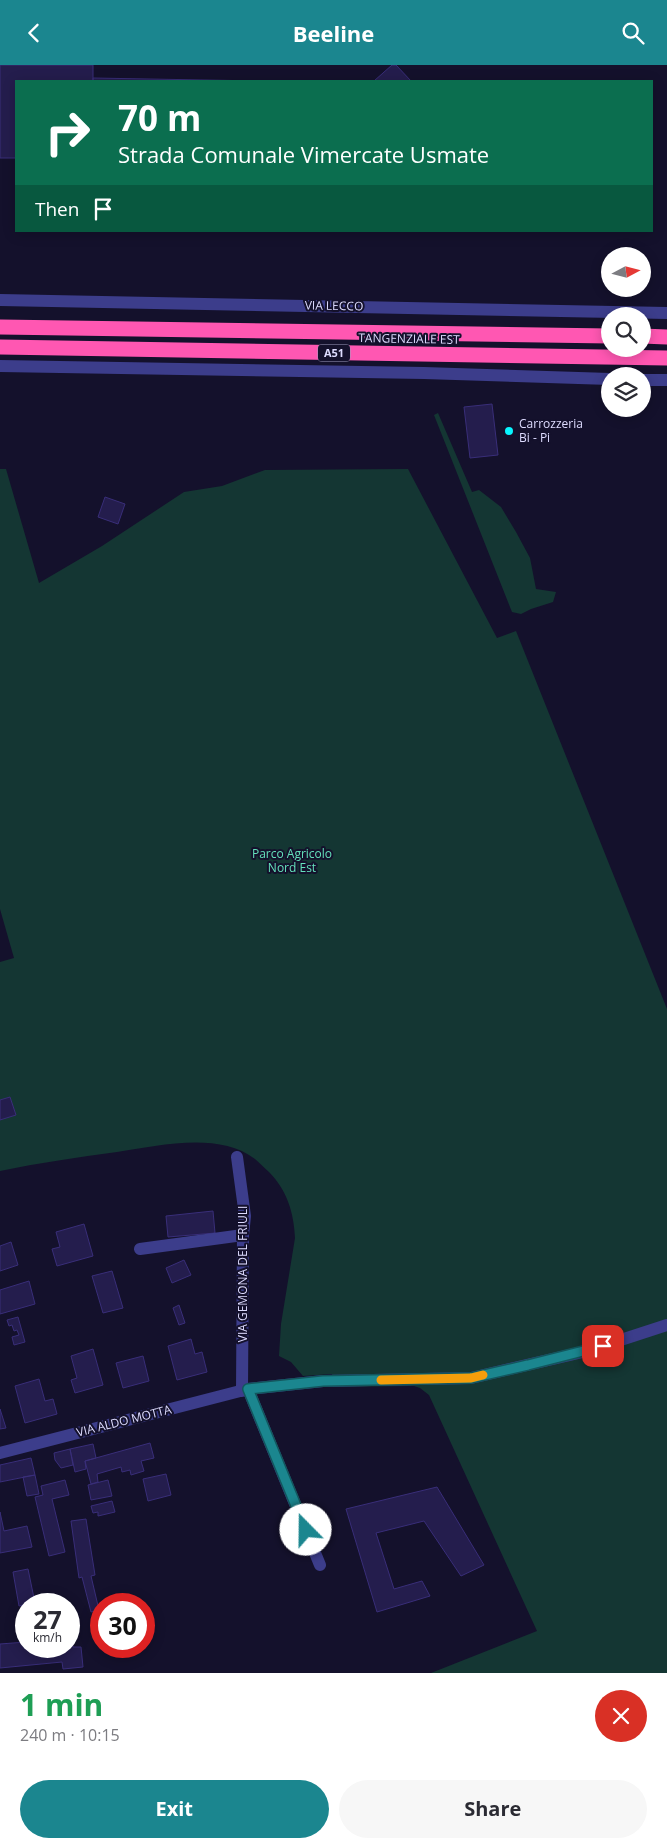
<!DOCTYPE html>
<meta charset="utf-8">
<style>
:root{--surface:#fff;--page:#f7f7f7;--text:#2b2b33;--muted:#7c7c81;--accent:#1b868f}
body{margin:0;font-family:"Open Sans",sans-serif;background:var(--page);color:var(--text);height:100vh;display:flex;flex-direction:column;font-size:19px;white-space:nowrap}
*{box-sizing:border-box;margin:0}
p{font-size:16px;color:var(--muted)}
.icon{flex:none;width:28px;height:28px;fill:none;stroke:currentColor;stroke-width:2;stroke-linecap:round;stroke-linejoin:round}
.map{position:relative;height:1608px;overflow:hidden}
.side{display:flex;flex-direction:column;background:var(--surface);flex:1}
.side>*{flex:none}
.hud{position:absolute;left:15px;top:15px;width:638px;height:152px;border-radius:0px;box-shadow:0 2px 12px #0003;background:#0b6e4f;color:#fff;overflow:hidden}
.needle{width:32px;rotate:83deg}
.fabs{position:absolute;left:601px;top:182px;display:grid;gap:10px}
.fabs a{display:grid;place-items:center;width:50px;height:50px;border-radius:50%;background:var(--surface);box-shadow:0 2px 12px #0003;font-size:25px}
.speed{position:absolute;left:15px;top:1528px;display:flex;gap:10px;font-size:25px;font-weight:700;text-align:center}
.speed>*{display:grid;place-content:center;width:65px;height:65px;border-radius:50%;background:var(--surface);box-shadow:0 2px 12px #0003;line-height:1}
.speed small{font-size:12px;font-weight:400}
.speed .limit{border:8px solid #d22;background:#fff;color:#111}
.pin{position:absolute;display:grid;place-items:center;width:42px;height:42px;color:#fff;margin:-21px;border-radius:10px;box-shadow:0 2px 8px #0006}
.me{position:absolute;width:55px;margin:-28px;rotate:338deg;stroke-linejoin:round;filter:drop-shadow(0 0 4px #0008)}
.turn{display:flex;align-items:center;gap:18px;height:105px;padding:0 20px;font-size:22px}
.turn .icon{width:65px;height:65px;stroke-width:2.5}
.turn b{display:block;font-size:35px;line-height:42px}
.then{display:flex;align-items:center;height:48px;padding:0 20px;background:#0003;gap:10px;font-size:19px}
.round{display:grid;place-items:center;flex:none;width:52px;height:52px;border-radius:26px;background:var(--page)}
.headline{display:flex;align-items:center;justify-content:space-between;height:85px;padding:0 20px}
h1{font-size:30px;font-weight:700;line-height:38px;color:#1e9e55}
.action{display:flex;gap:10px;margin-top:auto;padding:10px 20px}
.action a{flex:1;height:58px;border-radius:30px;background:var(--accent);color:#fff;font-size:20px;font-weight:700;line-height:58px;text-align:center}
.action a+a{background:var(--page);color:var(--text)}
header{display:flex;justify-content:space-between;align-items:center;height:65px;padding:0 20px;background:var(--accent);color:#fff;font-size:22px;font-weight:700}
.map>svg:first-child{display:block}
</style>
<header><svg class="icon" aria-label="back" viewBox="0 0 24 24"><path d="M15 5l-7 7 7 7"/></svg>Beeline<svg class="icon" aria-label="search" viewBox="0 0 24 24"><circle cx="10" cy="10" r="6"/><path d="M15 15l6 6"/></svg></header>
<div class="map">
<svg width="667" height="1608" viewBox="0 0 667 1608">
<rect width="100%" height="100%" fill="#14112c"/>
<!-- green -->
<path fill="#143633" d="M438 348 472 427 479 425 501 442 516 467 530 493 536 524 556 527 553 537 531 544 521 549 512 547 434 350Z
M0 404H6L39 518 102 481 184 427 222 421 265 405 408 404 497 573 516 566 667 944V1608H431L537 1566 429 1330 420 1323 414 1321 333 1322 332 1309 303 1311 291 1297 279 1291 281 1259 295 1173C294 1148 287 1125 269 1107 264 1103 260 1098 255 1094 218 1066 159 1081 117 1087 78 1092 39 1098 0 1106V897L14 893 0 844Z"/>
<!-- building -->
<path fill="#241d4d" stroke="#392e79" d="M0 0H93V16H16V93H0Z
M392 0H396L411 16H374Z
M93 13 261 16H93Z
M492 339 498 390 470 393 464 342Z
M105 432 125 439 118 459 98 452Z
M10 1032 16 1050 0 1055V1035Z
M213 1146 215 1168 168 1172 166 1151Z
M84 1159 93 1191 57 1201 52 1184 60 1182 56 1167Z
M11 1177 18 1200 0 1206V1181Z
M184 1195 191 1210 172 1218 166 1203Z
M112 1206 123 1243 103 1248 92 1211Z
M29 1216 35 1239 0 1249V1225Z
M179 1240 185 1258 179 1260 173 1243Z
M18 1252 25 1277 14 1280 12 1272 19 1270 17 1265 14 1266 12 1260 9 1261 7 1255Z
M191 1274 195 1289 202 1287 207 1307 177 1315 168 1281Z
M93 1284 103 1320 75 1328 71 1315 77 1313 71 1291Z
M143 1291 149 1316 123 1323 116 1298Z
M39 1314 45 1336 53 1334 57 1349 25 1358 15 1321Z
M0 1344 6 1363 0 1364Z
M150 1378 154 1393 141 1396 144 1406 131 1410 130 1405 122 1407 121 1402 97 1409 98 1417 91 1419 85 1396Z
M93 1379 96 1393 85 1396 86 1404 75 1407 70 1384Z
M70 1384 73 1400 61 1403 55 1395 54 1388Z
M31 1393 35 1410 0 1417V1400Z
M166 1409 171 1430 148 1436 143 1414Z
M35 1410 39 1429 27 1431 23 1412Z
M65 1415 69 1430 52 1434 65 1487 49 1491 35 1432 43 1430 41 1421Z
M108 1415 112 1431 91 1435 88 1420Z
M437 1422 484 1500 461 1511 424 1456 376 1468 394 1524 422 1516 430 1531 377 1547 346 1444Z
M112 1436 115 1447 98 1451V1447L93 1448 91 1441Z
M0 1447 4 1466 27 1461 32 1482 0 1488Z
M86 1454 95 1510 91 1511 99 1545 91 1547 82 1512 79 1513 71 1456Z
M28 1504 35 1538 19 1541 13 1507Z
M71 1562 73 1582H81L83 1602 63 1604 62 1597 0 1603V1579L26 1577V1581H69V1563Z"/>
<g fill="none" stroke-linecap="round" stroke-linejoin="round">
<!-- minor -->
<path stroke="#3c3d8b" stroke-width="12" d="M0 235 667 248
M0 301 424 308 610 314
M642 315H667
M237 1092 245 1151 243 1170 242 1326
M140 1184 243 1170
M248 1324 320 1500
M0 1388 248 1324 323 1316 471 1313 587 1286 667 1260"/>
<!-- highway -->
<path stroke="#ff57b2" stroke-width="15" d="M0 262 610 271
M642 271 667 272
M0 282 667 293"/>
</g>
<g fill="none" stroke-linecap="round" stroke-linejoin="round">
<defs>
<path id="route" d="M306 1465 248 1324 323 1316 471 1313 528 1300 603 1281"/>
</defs>
<!-- route casing -->
<use href="#route" stroke="#12575d" stroke-width="12"/>
<!-- route -->
<use href="#route" stroke="#1b868f" stroke-width="9"/>
<!-- slow -->
<path stroke="#f59e0b" stroke-width="9" d="M381 1315 471 1313 483 1310"/>
</g>
<!-- markers -->
<circle fill="#08f5ff" stroke="#14112c" stroke-width="2" cx="509" cy="366" r="5"/>
<g text-anchor="middle" stroke-width="4" stroke-linejoin="round" paint-order="stroke">
<!-- shield labels -->
<rect fill="#14112c" stroke="#a19fc0" stroke-width="1" x="318" y="279.5" width="32" height="17" rx="4"/>
<g font-size="11" font-weight="bold" fill="#dedcff">
<text x="334" y="292">A51</text>
</g>
<!-- street labels -->
<g font-size="12" fill="#dedcff" stroke="#14112c">
<text transform="translate(334 241) rotate(1)" y="4">VIA LECCO</text>
<text transform="translate(409 274) rotate(1)" y="4">TANGENZIALE EST</text>
<text transform="translate(243 1209) rotate(-90)" y="4">VIA GEMONA DEL FRIULI</text>
<text transform="translate(124 1356) rotate(-14)" y="4">VIA ALDO MOTTA</text>
</g>
<!-- poi labels -->
<g font-size="12" fill="#dedcff" stroke="#14112c" text-anchor="start">
<text x="519" y="363">Carrozzeria<tspan x="519" dy="14">Bi - Pi</tspan></text>
</g>
<!-- park labels -->
<g font-size="12" fill="#64e2bb" stroke="#14112c">
<text x="292" y="793">Parco Agricolo<tspan x="292" dy="14">Nord Est</tspan></text>
</g>
</g>
</svg>
<div class="fabs">
<a><svg class="needle" viewBox="-14 -14 28 28"><path d="M0-13l5 13h-10z" fill="#e53935"/><path d="M0 13l5-13h-10z" fill="#7c7c81"/></svg></a>
<a><svg class="icon" aria-label="search" viewBox="0 0 24 24"><circle cx="10" cy="10" r="6"/><path d="M15 15l6 6"/></svg></a>
<a><svg class="icon" aria-label="layers" viewBox="0 0 24 24"><path d="M12 4l9 5-9 5-9-5zM3 14l9 5 9-5"/></svg></a>
</div>
<div class="speed"><div>27<small>km/h</small></div><div class="limit">30</div></div>
<div class="pin" style="left:603px;top:1281px;background:#d93025"><svg class="icon" aria-label="arrive" viewBox="0 0 24 24"><path d="M6 21V4h12l-3 4 3 4H6"/></svg></div>
<svg class="me" style="left:306px;top:1465px" viewBox="-20 -20 40 40"><circle r="19" fill="#fff"/><path d="M0-13L10 11 0 6-10 11z" fill="#1b868f"/></svg>
<div class="hud">
<div class="turn"><svg class="icon" aria-label="right" viewBox="0 0 24 24"><path d="M7 20v-9h11M14 6l5 5-5 5"/></svg><div><b>70 m</b>Strada Comunale Vimercate Usmate</div></div>
<div class="then">Then<svg class="icon" aria-label="arrive" viewBox="0 0 24 24"><path d="M6 21V4h12l-3 4 3 4H6"/></svg></div>
</div>
</div>
<section class="side">
<div class="headline"><div><h1>1 min</h1><p>240 m · 10:15</p></div><a class="round" style="background:#d93025;color:#fff"><svg class="icon" aria-label="close" viewBox="0 0 24 24"><path d="M6 6l12 12M18 6L6 18"/></svg></a></div>
<div class="action"><a>Exit</a><a>Share</a></div>
</section>
